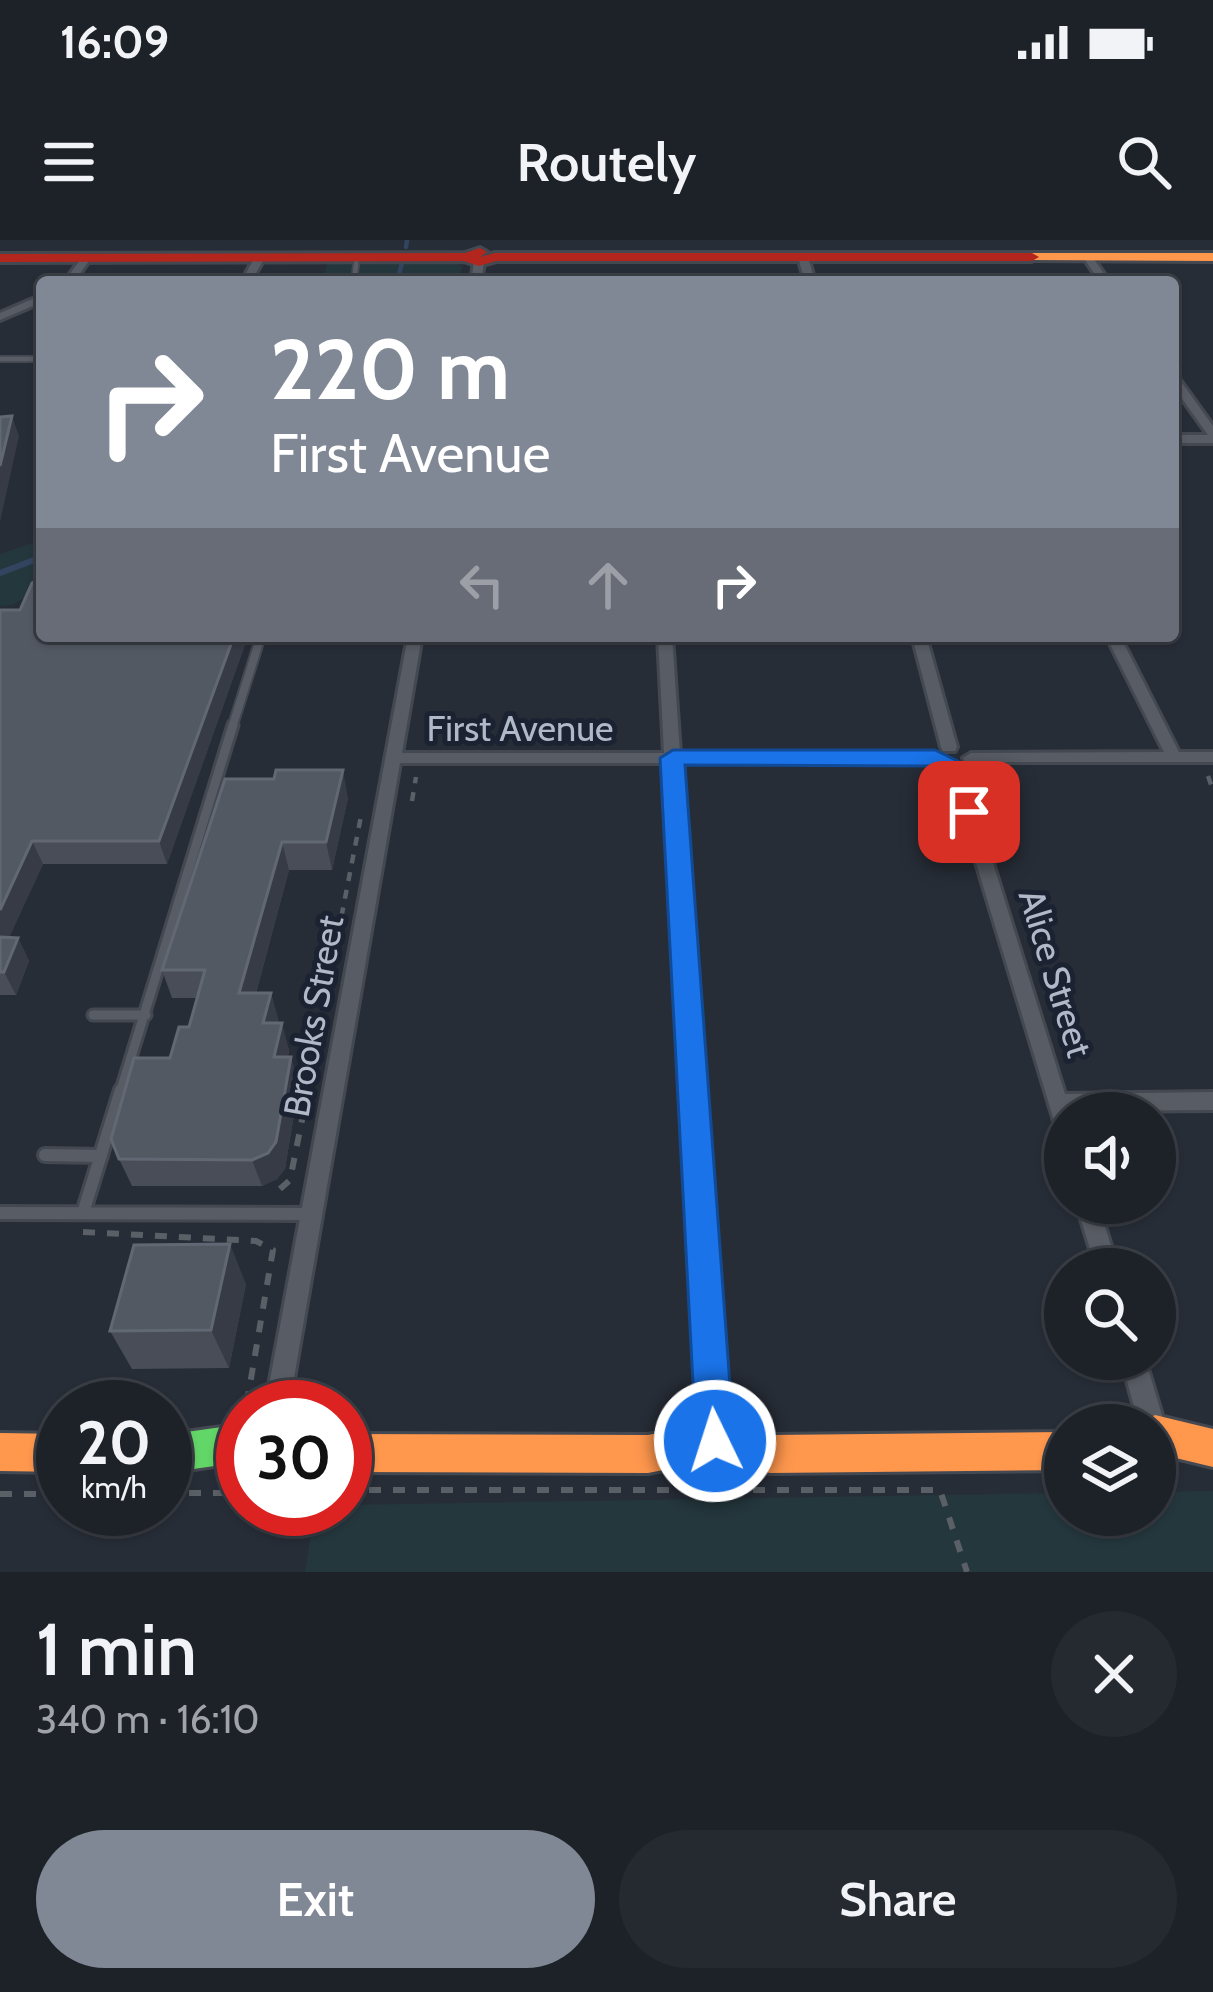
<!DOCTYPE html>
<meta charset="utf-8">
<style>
:root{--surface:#1d2229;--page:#252a31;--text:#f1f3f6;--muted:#a0a4a8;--line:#3b3f46;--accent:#818895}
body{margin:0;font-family:Cabin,sans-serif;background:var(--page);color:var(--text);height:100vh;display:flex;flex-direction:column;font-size:45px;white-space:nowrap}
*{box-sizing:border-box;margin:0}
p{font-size:39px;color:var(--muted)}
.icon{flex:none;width:66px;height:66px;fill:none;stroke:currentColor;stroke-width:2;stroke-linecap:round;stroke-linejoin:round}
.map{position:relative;height:1332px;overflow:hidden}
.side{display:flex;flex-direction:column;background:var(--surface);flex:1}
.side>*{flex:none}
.top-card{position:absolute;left:36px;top:36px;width:1143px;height:366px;border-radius:12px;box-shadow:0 3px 9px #0004,0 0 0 3px var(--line);background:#818895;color:#fff;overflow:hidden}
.buttons{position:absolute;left:1044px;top:852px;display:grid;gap:24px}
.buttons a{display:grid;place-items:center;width:132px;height:132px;border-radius:50%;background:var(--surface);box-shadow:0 3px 9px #0004,0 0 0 3px var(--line);font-size:60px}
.speed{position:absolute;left:36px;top:1140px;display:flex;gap:24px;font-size:60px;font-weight:700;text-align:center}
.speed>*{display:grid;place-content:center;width:156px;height:156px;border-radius:50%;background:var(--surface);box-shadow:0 3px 9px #0004,0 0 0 3px var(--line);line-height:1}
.speed small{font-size:30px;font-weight:400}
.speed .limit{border:18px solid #d22;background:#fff;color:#111}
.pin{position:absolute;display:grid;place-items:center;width:102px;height:102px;color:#fff;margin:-51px;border-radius:24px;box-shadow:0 6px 18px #0006}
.me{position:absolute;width:132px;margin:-66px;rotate:356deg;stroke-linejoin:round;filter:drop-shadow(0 0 9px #0008)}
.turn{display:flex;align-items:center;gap:42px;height:252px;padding:0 36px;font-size:54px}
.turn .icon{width:156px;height:156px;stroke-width:2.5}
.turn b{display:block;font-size:84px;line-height:102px}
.lanes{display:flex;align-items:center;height:114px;padding:0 36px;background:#0003;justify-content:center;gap:60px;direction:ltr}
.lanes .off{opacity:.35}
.round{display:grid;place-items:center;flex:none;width:126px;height:126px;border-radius:63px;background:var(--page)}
.overview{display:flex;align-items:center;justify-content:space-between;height:204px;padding:0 36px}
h1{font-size:72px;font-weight:600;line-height:90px}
.cta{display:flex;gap:24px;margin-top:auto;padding:24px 36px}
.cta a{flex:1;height:138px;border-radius:72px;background:var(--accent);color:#fff;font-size:48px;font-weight:600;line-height:138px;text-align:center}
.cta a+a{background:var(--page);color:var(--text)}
.status{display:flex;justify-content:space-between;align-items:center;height:84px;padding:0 60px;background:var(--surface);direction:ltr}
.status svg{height:33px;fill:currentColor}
header{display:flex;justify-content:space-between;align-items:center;height:156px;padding:0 36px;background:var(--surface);font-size:54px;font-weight:600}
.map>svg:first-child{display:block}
</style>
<div class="status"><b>16:09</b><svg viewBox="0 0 49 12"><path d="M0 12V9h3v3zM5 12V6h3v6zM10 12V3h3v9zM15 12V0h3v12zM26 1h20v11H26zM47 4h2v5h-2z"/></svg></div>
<header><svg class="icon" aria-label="menu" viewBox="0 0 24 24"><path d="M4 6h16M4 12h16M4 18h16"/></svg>Routely<svg class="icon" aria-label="search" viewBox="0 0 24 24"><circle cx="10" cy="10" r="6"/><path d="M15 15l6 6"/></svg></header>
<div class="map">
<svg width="1213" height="1332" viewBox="0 0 1213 1332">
<rect width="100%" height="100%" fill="#272d37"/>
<!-- green -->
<path fill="#24373d" d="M328 23H455L462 26 459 42H321Z
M42 300V348L12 365 0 366V314Z
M1213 1251V1332H305L315 1269H345V1265L1065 1253V1275H1155V1252Z"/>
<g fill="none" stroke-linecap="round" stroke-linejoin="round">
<!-- stream-far1 -->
<path stroke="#334461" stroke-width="4.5" d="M406 7 407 0
M397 42 402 23"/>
<!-- stream -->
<path stroke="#334461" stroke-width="6" d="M0 333 42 317"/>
<defs>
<path id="lane-far3" d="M354 42 357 17
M0 119H42"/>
<path id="lane-far2" d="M232 488 261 396"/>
<path id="lane-far1" d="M93 775H146
M120 853 233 485"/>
<path id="lane" d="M45 915 101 916
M0 973 311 974
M83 973 121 850"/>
<path id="street" d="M260 14 265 17 251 42H241L255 17Z
M803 14 808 17 815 42H805L798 17Z
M1088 14 1091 15 1110 42H1100L1083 17Z
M83 16 91 18 74 42H64Z
M479 19 484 22 481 42H471L474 22Z
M42 55V62L0 80V73Z
M1173 135 1177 136 1213 186V203H1173V195H1208L1173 146Z
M408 396H422L402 513H664L658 396H672L680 513H935L943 518 935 523H681L728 1201 724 1210 715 1214 706 1210 702 1201 665 523H400L289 1167H265Z
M912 396H926L957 507 955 511H943L941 507Z
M1106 396H1120L1179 512H1213V522H965L963 518 971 513 1164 512Z
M956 525 964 530 1065 854 1213 852V870L1070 871 1065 873V897L1058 894 948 530Z
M1076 963H1098L1118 1029H1096Z
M1121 1119H1145L1165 1185 1161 1194 1155 1196V1185H1139Z"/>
<path id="fast" d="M243 1184V1222L165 1233V1195Z"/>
<path id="slow" d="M1032 13H1213V21L1027 20Z
M1155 1175 1213 1189V1227L1155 1213V1185H1140Z
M715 1182 770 1195 1065 1192V1230L770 1233 715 1220 648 1233 345 1232V1194L648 1195Z
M0 1193 63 1194V1232L0 1231Z"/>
<path id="jam" d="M480 8 487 12 480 17 495 13H1032L1039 17 1032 21H496L479 26 464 21 0 22V14L465 13Z"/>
</defs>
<!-- lane-far3 casing -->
<use href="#lane-far3" stroke="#444850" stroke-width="8"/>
<!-- lane-far2 casing -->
<use href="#lane-far2" stroke="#444850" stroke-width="12"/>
<!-- lane-far1 casing -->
<use href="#lane-far1" stroke="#444850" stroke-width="15"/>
<!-- lane casing -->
<use href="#lane" stroke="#444850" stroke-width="18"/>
<!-- street casing -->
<use href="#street" stroke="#444850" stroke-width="6"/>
<!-- fast casing -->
<use href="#fast" stroke="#444850" stroke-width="6"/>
<!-- slow casing -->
<use href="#slow" stroke="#444850" stroke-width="6"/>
<!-- jam casing -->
<use href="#jam" stroke="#444850" stroke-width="6"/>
<!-- path-far2 -->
<path stroke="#5a6066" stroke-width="3" stroke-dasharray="4.5 4.5" stroke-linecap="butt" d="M1173 112 1184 126"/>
<!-- path-far1 -->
<path stroke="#5a6066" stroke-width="4.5" stroke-dasharray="9 9" stroke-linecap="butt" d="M1208 536 1213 550
M412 561 416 537
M307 853 362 571"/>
<!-- path -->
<path stroke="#5a6066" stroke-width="6" stroke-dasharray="12 12" stroke-linecap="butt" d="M280 949 290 940 308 850
M83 992 256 1001 273 1010 248 1156 233 1174
M345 1250H940L967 1332
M165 1253H243
M0 1254H63"/>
<!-- lane-far3 -->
<use href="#lane-far3" stroke="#585c64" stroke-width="4.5"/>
<!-- lane-far2 -->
<use href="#lane-far2" stroke="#585c64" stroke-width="8"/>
<!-- lane-far1 -->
<use href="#lane-far1" stroke="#585c64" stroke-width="9"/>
<!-- lane -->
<use href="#lane" stroke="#585c64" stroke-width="12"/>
<!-- street -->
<use href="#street" fill="#585c64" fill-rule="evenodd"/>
<!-- fast -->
<use href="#fast" fill="#63d668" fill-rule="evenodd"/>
<!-- slow -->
<use href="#slow" fill="#ff974d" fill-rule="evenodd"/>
<!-- jam -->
<use href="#jam" fill="#b3261e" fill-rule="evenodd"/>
</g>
<!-- wall -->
<path fill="#484d57" d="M0 370 42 396H248L167 624H43L9 697 18 698 29 721 16 755H0Z
M274 539 348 558 332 630H289L256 753H271L278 783 289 810 288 817 299 844 285 929 277 939 262 946H132L119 919 170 818 189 787 197 758H172L162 730Z
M246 1044 229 1128 132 1129 110 1091Z"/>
<!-- shaded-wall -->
<path fill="#363b45" d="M12 176 19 196 0 282V226Z
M234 396H248L167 624 159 601Z
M343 530 348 558 332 630 326 602Z
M32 601 43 624 0 718V670Z
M282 602 289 630 248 781 239 753Z
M18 698 29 721 16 755 4 732Z
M271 753 279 781 272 810 263 783Z
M282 783 289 810 282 845 274 817Z
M291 817 299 844 285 929 277 939 262 946 252 920Z
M230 1004 246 1044 229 1128 211 1090Z"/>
<!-- building -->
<path fill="#535963" stroke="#626873" stroke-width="3" d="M12 176 0 226V177Z
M42 337V396H234L159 601H32L0 670V370H20L32 343Z
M276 530H343L326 602H282L239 753H271L263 783H282L274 817H291L276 902 268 913 252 920 119 919 111 899 134 818H170L179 787H189L205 730H162L225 539H274Z
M0 697 18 698 4 732H0Z
M230 1004 211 1090 110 1091 134 1005Z"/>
<!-- route -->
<path fill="#1a73e8" stroke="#114b97" stroke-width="3" d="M673 510H935L964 524 981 572 969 580 960 577 945 534 930 526 685 525 734 1201 728 1215 715 1220 701 1215 696 1201 660 518Z"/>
<g text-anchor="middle" stroke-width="10" stroke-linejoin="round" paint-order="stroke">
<!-- street labels -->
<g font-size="36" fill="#b1b9c8" stroke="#1b2332">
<text x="520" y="501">First Avenue</text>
<text transform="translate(1056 733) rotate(73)" y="13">Alice Street</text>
<text transform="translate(313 776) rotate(-80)" y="13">Brooks Street</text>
</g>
</g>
</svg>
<div class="buttons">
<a><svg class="icon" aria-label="sound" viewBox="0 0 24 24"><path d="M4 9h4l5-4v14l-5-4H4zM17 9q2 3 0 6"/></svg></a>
<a><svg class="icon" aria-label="search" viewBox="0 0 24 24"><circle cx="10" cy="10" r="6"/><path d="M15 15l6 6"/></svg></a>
<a><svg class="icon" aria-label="layers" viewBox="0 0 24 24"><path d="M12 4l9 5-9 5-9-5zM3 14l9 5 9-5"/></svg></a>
</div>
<div class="speed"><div>20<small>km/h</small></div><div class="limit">30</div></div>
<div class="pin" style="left:969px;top:572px;background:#d93025"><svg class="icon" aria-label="arrive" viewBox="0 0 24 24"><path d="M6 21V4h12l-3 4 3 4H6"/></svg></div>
<svg class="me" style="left:715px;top:1201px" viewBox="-20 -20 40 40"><circle r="17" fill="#1a73e8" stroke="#fff" stroke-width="3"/><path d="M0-11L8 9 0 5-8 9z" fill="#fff"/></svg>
<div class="top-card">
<div class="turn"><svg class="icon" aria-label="right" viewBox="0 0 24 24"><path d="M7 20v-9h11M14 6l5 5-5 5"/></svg><div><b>220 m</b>First Avenue</div></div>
<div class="lanes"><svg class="icon off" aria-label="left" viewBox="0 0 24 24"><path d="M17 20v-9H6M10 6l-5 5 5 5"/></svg><svg class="icon off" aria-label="ahead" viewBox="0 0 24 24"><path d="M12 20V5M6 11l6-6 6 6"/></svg><svg class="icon" aria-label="right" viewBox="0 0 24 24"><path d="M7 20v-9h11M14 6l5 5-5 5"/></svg></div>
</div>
</div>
<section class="side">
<div class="overview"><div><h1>1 min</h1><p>340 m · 16:10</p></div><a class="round"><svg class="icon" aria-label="close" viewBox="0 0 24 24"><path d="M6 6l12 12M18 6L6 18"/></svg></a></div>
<div class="cta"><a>Exit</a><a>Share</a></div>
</section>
